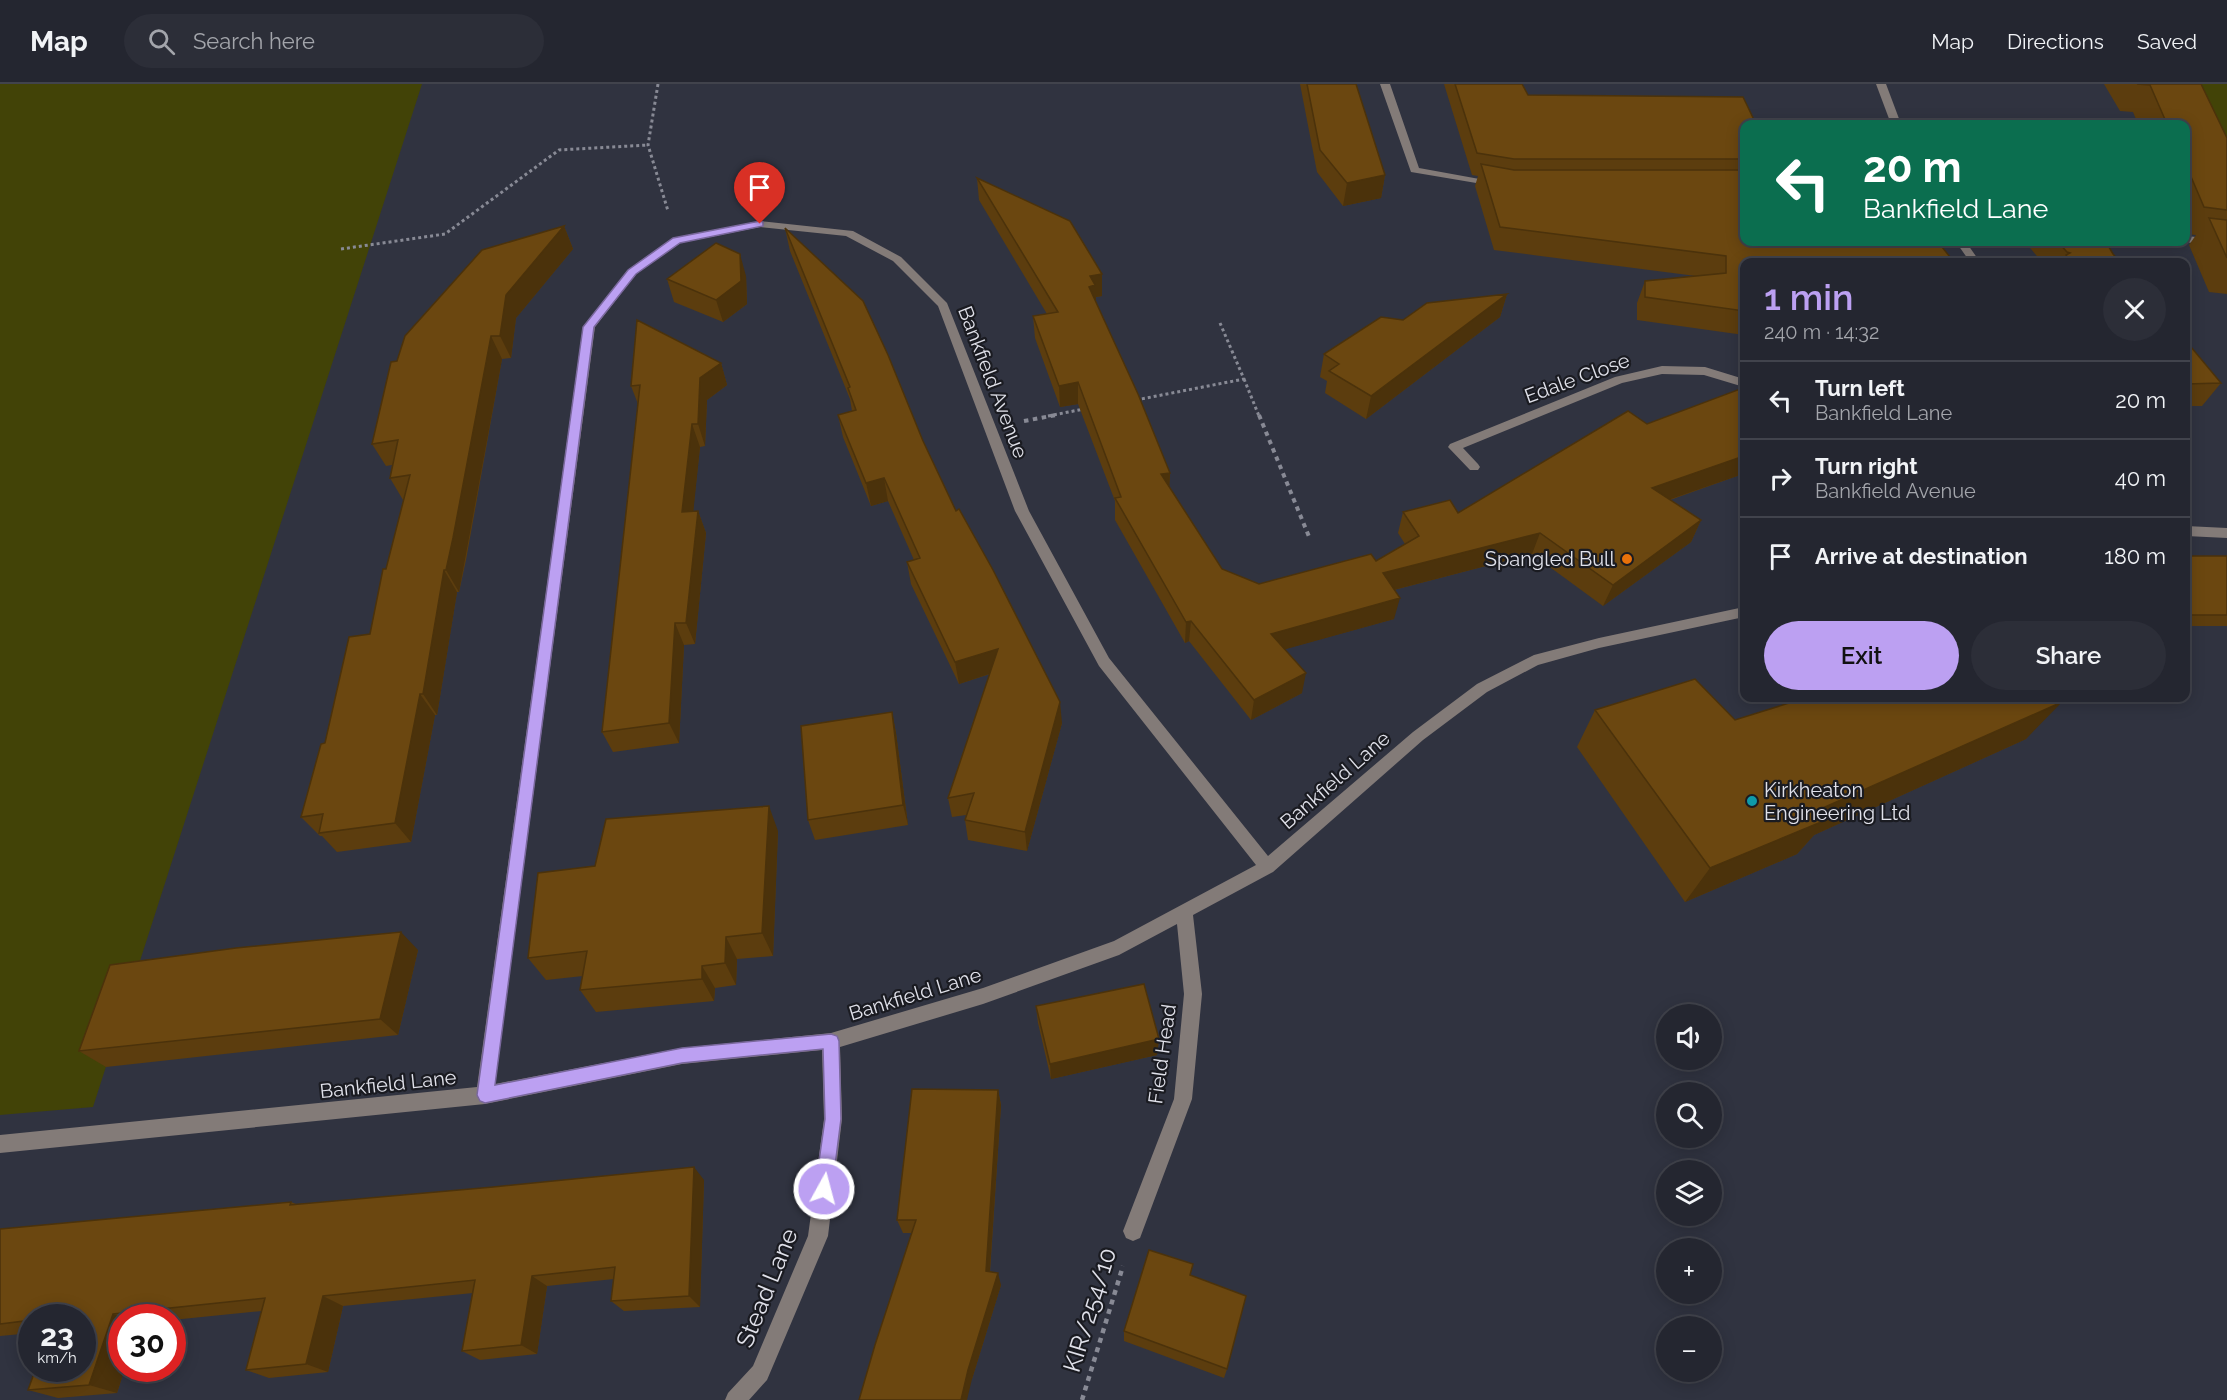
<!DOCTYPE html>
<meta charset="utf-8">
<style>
:root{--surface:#242630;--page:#2c2e38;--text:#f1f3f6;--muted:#a3a5ab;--line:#41434c;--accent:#bca0f2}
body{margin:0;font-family:Raleway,sans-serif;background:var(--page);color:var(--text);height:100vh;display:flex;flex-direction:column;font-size:22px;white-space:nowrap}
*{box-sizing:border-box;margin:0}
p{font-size:20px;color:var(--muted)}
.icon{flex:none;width:33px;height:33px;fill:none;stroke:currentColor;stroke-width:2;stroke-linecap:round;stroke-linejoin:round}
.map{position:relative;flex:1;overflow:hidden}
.sheet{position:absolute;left:1740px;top:174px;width:450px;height:444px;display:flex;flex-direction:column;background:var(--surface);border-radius:12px;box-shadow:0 3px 15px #0003,0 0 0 2px var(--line)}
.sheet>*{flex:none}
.banner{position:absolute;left:1740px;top:36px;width:450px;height:126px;border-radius:12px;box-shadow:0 3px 15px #0003,0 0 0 2px var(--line);background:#0b6e4f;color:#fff;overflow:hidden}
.buttons{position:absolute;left:1656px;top:920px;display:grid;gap:12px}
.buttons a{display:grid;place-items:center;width:66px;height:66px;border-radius:50%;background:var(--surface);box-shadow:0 3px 15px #0003,0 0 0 2px var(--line);font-size:30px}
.speed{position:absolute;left:18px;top:1220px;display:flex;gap:12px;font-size:30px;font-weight:700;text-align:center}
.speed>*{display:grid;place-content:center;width:78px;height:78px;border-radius:50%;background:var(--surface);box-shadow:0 3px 15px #0003,0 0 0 2px var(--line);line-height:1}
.speed small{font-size:15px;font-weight:400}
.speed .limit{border:9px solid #d22;background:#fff;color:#111}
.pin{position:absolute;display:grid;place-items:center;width:51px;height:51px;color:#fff;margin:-62px -26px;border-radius:50% 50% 50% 0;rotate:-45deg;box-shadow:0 0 6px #0007}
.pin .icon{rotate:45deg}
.me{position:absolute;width:66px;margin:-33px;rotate:7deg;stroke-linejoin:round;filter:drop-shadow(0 0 4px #0008)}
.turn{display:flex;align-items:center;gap:21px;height:126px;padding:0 24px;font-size:27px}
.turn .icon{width:78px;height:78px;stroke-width:2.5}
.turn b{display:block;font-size:42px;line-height:51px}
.round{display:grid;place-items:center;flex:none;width:63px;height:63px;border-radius:32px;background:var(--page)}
.summary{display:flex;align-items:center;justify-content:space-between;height:102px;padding:0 24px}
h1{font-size:36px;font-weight:600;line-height:45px;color:var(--accent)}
.action{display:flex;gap:12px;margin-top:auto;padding:12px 24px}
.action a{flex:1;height:69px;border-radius:36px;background:var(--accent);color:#111;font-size:24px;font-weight:600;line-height:69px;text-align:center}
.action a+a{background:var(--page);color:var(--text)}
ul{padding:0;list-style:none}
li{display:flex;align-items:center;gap:18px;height:78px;padding:0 24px;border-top:2px solid var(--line)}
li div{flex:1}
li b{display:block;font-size:22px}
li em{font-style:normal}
header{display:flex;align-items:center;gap:36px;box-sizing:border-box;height:84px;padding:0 30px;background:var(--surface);border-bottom:2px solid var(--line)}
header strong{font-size:28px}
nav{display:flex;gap:33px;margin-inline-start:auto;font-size:21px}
.search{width:420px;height:54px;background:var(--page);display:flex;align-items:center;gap:15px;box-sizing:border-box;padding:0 21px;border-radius:33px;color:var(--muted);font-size:22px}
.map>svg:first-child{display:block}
</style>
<header>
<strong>Map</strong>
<div class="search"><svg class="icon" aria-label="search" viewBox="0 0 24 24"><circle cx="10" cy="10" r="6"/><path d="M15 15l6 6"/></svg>Search here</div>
<nav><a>Map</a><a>Directions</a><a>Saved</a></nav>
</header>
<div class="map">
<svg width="2227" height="1316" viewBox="0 0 2227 1316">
<rect width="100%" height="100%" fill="#303340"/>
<!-- green -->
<path fill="#424307" d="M0 0H422L93 1023 0 1031Z
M2174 0H2227V88Z"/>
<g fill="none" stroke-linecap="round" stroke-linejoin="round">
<!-- path-far2 -->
<path stroke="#888a95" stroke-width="3" stroke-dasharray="3 3" stroke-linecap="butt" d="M658 0 648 61 668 127
M341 165 445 150 559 66 648 61
M1244 295 1259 332
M1136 316 1244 295 1220 239
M1048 332 1084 325"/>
<!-- path-far1 -->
<path stroke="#888a95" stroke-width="4" stroke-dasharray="4.5 4.5" stroke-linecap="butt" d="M1259 331 1310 455
M1024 337 1056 331"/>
<!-- path -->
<path stroke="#888a95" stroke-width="4.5" stroke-dasharray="5 5" stroke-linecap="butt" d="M1082 1316 1123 1182"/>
<!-- minor -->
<path fill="#837b78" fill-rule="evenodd" d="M1380 0H1390L1419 84 1496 98 1501 101 1500 103 1411 88Z
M1876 0H1886L1901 40H1891Z
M760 137 853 147 901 173 947 219 1029 427 1109 574 1268 772 1413 648 1477 600 1534 571 1599 554 1744 523V533L1599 564 1538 581 1487 608 1423 656 1273 788 1193 831 1202 910 1192 1015 1140 1154 1133 1157 1126 1154 1123 1147 1174 1015 1184 910 1177 840 1119 871 983 920 840 963 842 1035 828 1152 767 1296 749 1316H725L728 1309 753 1282 808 1152 824 1035 822 966 682 980 485 1020 0 1069V1051L477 1003 583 243 628 186 673 154ZM760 143 846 152 893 177 938 222 1015 427 1099 582 1256 781 1114 857 983 904 831 949 682 964 495 1000 595 243 636 190 680 159Z
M2186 152 2227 156V162L2183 158H2186Z
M1956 158H1966L1980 178H1970Z
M1662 282 1705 283 1744 295V303L1704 291 1662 290 1622 299 1463 364 1478 380 1480 383 1478 386H1470L1448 363 1450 360 1615 293Z
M2186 442 2227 444V454L2186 452Z"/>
</g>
<!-- wall -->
<path fill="#5c3d0e" d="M1300 0H1356L1385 91 1381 114 1343 122 1317 88Z
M1444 0H1522L1528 11 1744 40V251L1637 236V219L1645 197 1696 192 1494 166 1475 102 1478 92 1472 91Z
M2104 0H2201L2227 54V210L2209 208 2189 161 2196 151 2186 150V40H2138L2133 28 2120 27Z
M977 94 1102 190V212L1096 213V217L1170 389 1169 403 1222 485 1259 500 1376 477 1405 460 1398 449 1403 428 1458 429 1647 340 1744 309V394L1740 391 1670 416 1701 436 1691 458 1603 522 1532 470 1394 506V535L1285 565 1302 609 1251 636 1189 557 1185 559 1115 436V417L1078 320 1060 323 1035 254 1033 232 1047 230 979 116Z
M564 142 573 165 516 234 511 274 502 275 466 476 459 508H457L437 631H435L411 758 337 768 322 752H320L301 733 325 659 370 550 404 416H403L390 394 392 381 386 382 372 360 397 277Z
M785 144 923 357 956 427 1062 639 1027 767 968 756 965 736 966 731 952 733 948 714 990 590 959 600 911 500 907 478 914 476 888 417 871 422 843 353 838 331 852 327 850 315 790 167Z
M2025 158H2106L2113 170 2120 178H2042Z
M746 192 747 220 723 238 674 218 667 195Z
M1507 210 1500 233 1366 335 1325 309 1327 297 1320 293 1324 270 1403 236Z
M2186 257 2221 299 2202 322H2186Z
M721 279 727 301 707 316 705 362 700 363 693 427H698L706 449 695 560 684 561 679 659 613 668 602 648 638 320 631 302Z
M2186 472H2227V542H2186Z
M1776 614H2057L2026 655 1814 751 1797 770 1685 818 1577 663 1595 626 1735 636 1783 621Z
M892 628 896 649 908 741 815 756 808 736Z
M778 747 773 872 737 875 736 901 715 904 714 917 596 928 580 906 583 892 546 896 528 874 595 782Z
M418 866 398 951 106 983 79 967Z
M1036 922 1159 955 1157 971 1051 995 1038 939Z
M998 1006 1001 1021 990 1188 1001 1201 972 1295 911 1149H903L897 1136Z
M704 1096 700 1223 624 1227 611 1217 614 1195 547 1202 537 1270 480 1276 462 1267 473 1209 343 1222 328 1288 269 1294 246 1286 262 1227 172 1236V1233H122V1284H125L117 1309 58 1314 28 1306 82 1233H32V1249L0 1252V1145L291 1118 296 1120Z
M1193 1180 1190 1192 1227 1285 1224 1294 1124 1257V1247Z"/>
<!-- shaded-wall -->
<path fill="#4b320b" d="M1385 91 1381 114 1343 122 1347 99Z
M564 142 573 165 516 234 511 274 500 252 506 211Z
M740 170 746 192 747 220 723 238 716 216Z
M1102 190V212L1096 213V223L1089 203 1090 192Z
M1507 210 1500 233 1366 335 1371 312Z
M491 252 502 275 459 508 446 486Z
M721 279 727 301 707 316 705 362 698 340 700 294Z
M1078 298V320L1060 323 1059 302Z
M692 340 700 363 691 450 682 428Z
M1744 372V383L1740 391 1642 425 1652 404Z
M1170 389 1169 410 1161 390Z
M884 394 888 417 871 422 866 399Z
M698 427 706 449 695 560 686 539Z
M1701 436 1691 458 1603 522 1613 501Z
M1540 449 1532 470 1378 510 1383 489Z
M444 486 457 508 437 631 423 610Z
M1400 514 1394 535 1268 570 1271 550Z
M1191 537 1189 557 1185 559 1186 538Z
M675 539 684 561 679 659 669 639Z
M998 565 1001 586 959 600 955 578Z
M1306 589 1302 609 1251 636 1254 616Z
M420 610 435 631 411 758 395 739Z
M1060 618 1062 639 1027 767 1025 748Z
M2062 618 2026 655 1814 751 1797 770 1685 818 1710 784 1818 726Z
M892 628 896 649 908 741 903 721Z
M769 722 778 747 773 872 762 849Z
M401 848 418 866 398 951 380 935Z
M726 853 737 875 736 901 725 879Z
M702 882 715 904 714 917 702 895Z
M1159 955 1157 971 1051 995 1050 980Z
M998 1006 1001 1021 989 1199 986 1187Z
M694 1083 704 1096 700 1223 689 1212Z
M998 1189 1001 1201 972 1295 967 1316H961L968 1286Z
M532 1192 547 1202 537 1270 521 1261Z
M323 1212 343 1222 328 1288 306 1280Z
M113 1230 122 1233V1284H125L117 1309 89 1301Z"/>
<!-- building -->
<path fill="#6b4710" stroke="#4b320b" stroke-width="1.5" d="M1307 0H1356L1385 91 1347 99 1320 66Z
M1455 0H1522L1528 11 1743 13 1756 40H1744V75H1514L1477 69Z
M2137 0H2201L2227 54V126L2204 123 2186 81V40H2167L2150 1Z
M1983 39 2028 40H1984Z
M1481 80 1514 86H1744V158H1938L1954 178H1744V227L1645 213V197L1726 189V172L1500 143Z
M977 94 1070 137 1102 190 1090 192 1095 201 1089 203 1138 310 1170 389 1161 390 1222 485 1259 500 1371 470 1376 477 1419 452 1403 428 1450 416 1458 429 1628 327 1647 340 1740 305 1744 309V372L1652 404 1701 436 1613 501 1540 449 1383 489 1400 514 1271 550 1306 589 1254 616 1191 537 1186 538 1115 414 1121 413 1078 298 1059 302 1033 232 1058 228Z
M2209 134 2227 136V174Z
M564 142 506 211 500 252H491L453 454 446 486H444L423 610H420L395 739 319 749 323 730 301 733 321 660 325 659 349 553 370 550 383 485H386L410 391 390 394 398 356 372 360 391 278 397 277 405 252 482 166Z
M785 144 863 217 888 271 923 357 956 427 959 425 993 486 1060 618 1025 748 965 736 974 709 948 714 998 565 955 578 907 478 920 474 884 394 866 399 838 331 856 326 848 304 850 303Z
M2058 158H2106L2113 170 2120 178H2072L2066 171 2070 169 2067 168Z
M716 159 740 170 741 197 716 216 667 195Z
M1507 210 1371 312 1329 287 1339 280 1324 270 1381 233 1403 236 1427 219Z
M637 236 721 279 700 294 698 340H692L682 428 698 427 686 539H675L669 639 602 648 640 301 631 302Z
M2186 257 2221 299 2186 300Z
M2186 472H2227V531H2186Z
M1695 595 1735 636 1805 614H2057L2062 618 1818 726 1826 736 1710 784 1595 626Z
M892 628 903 721 808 736 801 642Z
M769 722 762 849 726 853 725 879 702 882V895L580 906 587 867 528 874 538 789 595 782 606 735Z
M401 848 380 935 79 967 110 881 236 864Z
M1144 900 1159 955 1050 980 1036 922Z
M912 1005 998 1006 986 1187 998 1189 968 1286 961 1316H859L875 1261 916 1136H897Z
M694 1083 689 1212 611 1217 615 1183 532 1192 521 1261 462 1267 475 1196 323 1212 306 1280 246 1286 265 1214 113 1230 89 1301 28 1306 36 1284H82V1233H32V1236L0 1240V1145L291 1118 290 1121 493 1103Z
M1149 1166 1193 1180 1190 1191 1246 1212 1227 1285 1124 1247Z"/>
<!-- route -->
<path fill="#bca0f2" stroke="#7a689d" stroke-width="1.5" d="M760 137 763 138V142L680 159 636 190 594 243 495 1001 682 964 831 950 837 952 839 957 841 1035 832 1105 830 1111 824 1113 818 1111 815 1105 825 1035 823 965 682 979 485 1019 480 1017 477 1011 583 243 628 186 673 154Z"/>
<!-- markers -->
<circle fill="#e8710a" stroke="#1a1b21" stroke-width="2" cx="1627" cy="475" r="6"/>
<circle fill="#0f9aa8" stroke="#1a1b21" stroke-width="2" cx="1752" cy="717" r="6"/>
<g text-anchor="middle" stroke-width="4.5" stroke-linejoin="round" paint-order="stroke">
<!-- street labels -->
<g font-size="20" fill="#e0e1ea" stroke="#1a1b21">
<text transform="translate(1577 294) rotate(-20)" y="7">Edale Close</text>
<text transform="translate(993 298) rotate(69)" y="7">Bankfield Avenue</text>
<text transform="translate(1335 696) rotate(-41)" y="7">Bankfield Lane</text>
<text transform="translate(915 910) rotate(-17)" y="7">Bankfield Lane</text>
<text transform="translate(1162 970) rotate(-82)" y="7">Field Head</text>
<text transform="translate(388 1000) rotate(-6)" y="7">Bankfield Lane</text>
</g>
<!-- poi labels -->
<g font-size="20" fill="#e0e1ea" stroke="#1a1b21" text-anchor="end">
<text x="1615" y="482">Spangled Bull</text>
<text x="1764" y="713" text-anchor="start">Kirkheaton<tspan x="1764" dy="23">Engineering Ltd</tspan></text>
</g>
<!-- near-street labels -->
<g font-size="24" fill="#e0e1ea" stroke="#1a1b21">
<text transform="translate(767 1204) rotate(-68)" y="8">Stead Lane</text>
<text transform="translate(1090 1226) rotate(-73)" y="8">KIR/254/10</text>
</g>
</g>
</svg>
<div class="buttons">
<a><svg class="icon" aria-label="sound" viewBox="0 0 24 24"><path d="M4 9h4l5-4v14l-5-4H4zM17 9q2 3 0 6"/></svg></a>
<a><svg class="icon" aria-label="search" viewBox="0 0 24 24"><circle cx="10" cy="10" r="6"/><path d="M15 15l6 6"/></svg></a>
<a><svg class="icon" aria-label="layers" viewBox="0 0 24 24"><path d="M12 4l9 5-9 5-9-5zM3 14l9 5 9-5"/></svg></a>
<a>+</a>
<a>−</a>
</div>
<div class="speed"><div>23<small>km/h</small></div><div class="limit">30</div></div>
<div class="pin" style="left:760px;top:140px;background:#d93025"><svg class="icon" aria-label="arrive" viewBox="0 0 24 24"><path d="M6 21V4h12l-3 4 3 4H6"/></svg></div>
<svg class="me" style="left:824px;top:1105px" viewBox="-20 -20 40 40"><circle r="17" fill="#bca0f2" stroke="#fff" stroke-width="3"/><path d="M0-11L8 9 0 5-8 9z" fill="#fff"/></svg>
<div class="banner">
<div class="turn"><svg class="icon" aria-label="left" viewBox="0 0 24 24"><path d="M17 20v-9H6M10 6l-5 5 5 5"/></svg><div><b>20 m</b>Bankfield Lane</div></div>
</div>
<section class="sheet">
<div class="summary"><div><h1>1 min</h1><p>240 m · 14:32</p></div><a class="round"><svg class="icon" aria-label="close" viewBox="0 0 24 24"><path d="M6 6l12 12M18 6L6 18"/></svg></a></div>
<ul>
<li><svg class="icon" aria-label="left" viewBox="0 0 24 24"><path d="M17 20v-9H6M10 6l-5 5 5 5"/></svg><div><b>Turn left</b><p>Bankfield Lane</p></div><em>20 m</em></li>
<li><svg class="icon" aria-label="right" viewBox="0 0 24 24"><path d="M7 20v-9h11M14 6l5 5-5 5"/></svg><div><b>Turn right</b><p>Bankfield Avenue</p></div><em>40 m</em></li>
<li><svg class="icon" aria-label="arrive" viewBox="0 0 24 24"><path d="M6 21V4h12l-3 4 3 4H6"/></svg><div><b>Arrive at destination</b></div><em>180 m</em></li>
</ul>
<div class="action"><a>Exit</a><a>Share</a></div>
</section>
</div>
